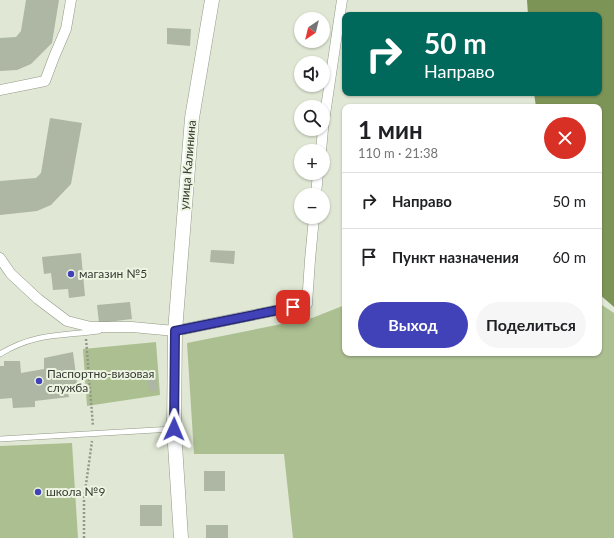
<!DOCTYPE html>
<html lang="ru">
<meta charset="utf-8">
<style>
:root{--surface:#fff;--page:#f6f6f6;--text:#202124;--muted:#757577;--line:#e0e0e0;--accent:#4142b7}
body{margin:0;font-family:Lato,sans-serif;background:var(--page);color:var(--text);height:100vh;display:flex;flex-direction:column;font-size:15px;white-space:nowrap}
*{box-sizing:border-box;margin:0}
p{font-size:13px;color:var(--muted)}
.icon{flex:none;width:22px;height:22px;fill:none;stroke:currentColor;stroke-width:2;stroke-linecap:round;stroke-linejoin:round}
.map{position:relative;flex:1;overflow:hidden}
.side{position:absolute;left:342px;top:104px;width:260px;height:252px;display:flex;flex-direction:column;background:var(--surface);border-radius:8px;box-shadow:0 1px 3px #0004}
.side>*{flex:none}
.top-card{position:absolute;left:342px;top:12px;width:260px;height:84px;border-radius:8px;box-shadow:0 1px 3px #0004;background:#00695c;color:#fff;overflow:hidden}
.needle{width:26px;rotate:215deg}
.buttons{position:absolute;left:294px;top:12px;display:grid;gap:8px}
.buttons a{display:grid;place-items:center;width:36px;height:36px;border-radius:50%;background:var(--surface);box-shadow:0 1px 3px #0004;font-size:20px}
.pin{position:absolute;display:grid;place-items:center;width:34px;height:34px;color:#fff;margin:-17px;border-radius:8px;box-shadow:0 2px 6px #0006}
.me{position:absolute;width:44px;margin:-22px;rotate:1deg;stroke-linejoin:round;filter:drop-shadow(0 0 3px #0008)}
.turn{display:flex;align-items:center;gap:14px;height:84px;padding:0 16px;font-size:18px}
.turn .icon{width:52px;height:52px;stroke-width:2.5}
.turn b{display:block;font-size:28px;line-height:34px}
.round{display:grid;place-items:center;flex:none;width:42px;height:42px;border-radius:21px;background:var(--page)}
.head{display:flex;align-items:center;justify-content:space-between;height:68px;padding:0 16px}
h1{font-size:24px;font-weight:700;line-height:30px}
.cta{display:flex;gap:8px;margin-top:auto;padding:8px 16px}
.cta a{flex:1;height:46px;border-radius:24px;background:var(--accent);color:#fff;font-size:16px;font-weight:700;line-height:46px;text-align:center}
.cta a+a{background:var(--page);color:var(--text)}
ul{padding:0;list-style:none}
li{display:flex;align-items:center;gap:12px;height:56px;padding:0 16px;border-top:1px solid var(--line)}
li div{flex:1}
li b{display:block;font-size:15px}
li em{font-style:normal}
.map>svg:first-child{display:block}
</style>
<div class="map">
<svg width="614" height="538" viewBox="0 0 614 538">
<rect width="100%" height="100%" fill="#e0e8d5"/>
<!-- green -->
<path fill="#acbf91" d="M599 303 614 313V538H293L284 454H194L187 343 312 318 345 305V353H599Z
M156 342 160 395 87 406 83 349Z
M72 443 78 538H0V446Z"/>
<!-- water -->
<path fill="#7d9457" d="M527 0H614V307L599 294V107H536L534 93H599V15H528Z"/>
<!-- building -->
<path fill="#aeb6a4" d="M26 0H59L52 43 31 64 17 70 0 71V38L16 37 21 31Z
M167 28 191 29 190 46 167 44Z
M50 118 82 123 71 184 51 205 37 211 0 215V181L36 178 41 173Z
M211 250 235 251 234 264 210 262Z
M81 253 85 296 69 298 68 289 53 290 51 273 44 274 42 257Z
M130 302 132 319 99 323 97 305Z
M73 352 78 390H67L69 397 35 401V407L13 408 12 398 0 399V366H4V361H20L21 373 44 369V358Z
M156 372 157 391H149L147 373Z
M204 471H225V491H204Z
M140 505H162V526H140Z
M206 525H228V538H206Z"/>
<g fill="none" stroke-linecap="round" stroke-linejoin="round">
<defs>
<path id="lane" d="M0 354C34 333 61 336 99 331
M0 439 173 429"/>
<path id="street" d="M0 90 45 81 54 57 66 29 71 0
M323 128 342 0
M321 151 323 129
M316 195 318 173
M0 258 11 274 38 299 67 321 91 327H132L175 331 307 304 310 260 314 217"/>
<path id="secondary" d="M181 538 174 429 175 331 192 118 212 0"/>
</defs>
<!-- lane casing -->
<use href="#lane" stroke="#909886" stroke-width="6"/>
<!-- street casing -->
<use href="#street" stroke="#909886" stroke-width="11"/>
<!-- secondary casing -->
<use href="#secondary" stroke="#909886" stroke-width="15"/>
<!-- path -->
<path stroke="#919789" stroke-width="2.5" stroke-dasharray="2 2" stroke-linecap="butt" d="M86 339 93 426
M84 538V499L92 441"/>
<!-- lane -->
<use href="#lane" stroke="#fff" stroke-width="5"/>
<!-- street -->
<use href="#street" stroke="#fff" stroke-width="10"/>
<!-- secondary -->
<use href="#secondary" stroke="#fff" stroke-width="14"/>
</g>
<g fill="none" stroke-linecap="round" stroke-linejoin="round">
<defs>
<path id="route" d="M174 429 175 331 293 307"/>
</defs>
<!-- route casing -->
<use href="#route" stroke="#2a2b77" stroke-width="10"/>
<!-- route -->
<use href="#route" stroke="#4142b7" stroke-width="7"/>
</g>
<!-- markers -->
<g fill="#4142b7" stroke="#edf5e2" stroke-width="1.5">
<circle cx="71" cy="274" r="4"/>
<circle cx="39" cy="381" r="4"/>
<circle cx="38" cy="492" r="4"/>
</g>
<g text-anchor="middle" stroke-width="4" stroke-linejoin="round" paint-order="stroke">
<!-- street labels -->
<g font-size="12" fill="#363a32" stroke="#edf5e2">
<text transform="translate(188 165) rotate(-85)" y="4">улица Калинина</text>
</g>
<!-- poi labels -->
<g font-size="12" fill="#363a32" stroke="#edf5e2" text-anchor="start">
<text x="79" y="278">магазин №5</text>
<text x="47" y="378">Паспортно-визовая<tspan x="47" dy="14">служба</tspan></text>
<text x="46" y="496">школа №9</text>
</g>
</g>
</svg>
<div class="buttons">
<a><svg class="needle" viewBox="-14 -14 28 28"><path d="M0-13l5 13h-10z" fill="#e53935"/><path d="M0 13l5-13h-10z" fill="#757577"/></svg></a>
<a><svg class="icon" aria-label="sound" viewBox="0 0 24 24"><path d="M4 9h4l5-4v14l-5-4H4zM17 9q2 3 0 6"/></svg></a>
<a><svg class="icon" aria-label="search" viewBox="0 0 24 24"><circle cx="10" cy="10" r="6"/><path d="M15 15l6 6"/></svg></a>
<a>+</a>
<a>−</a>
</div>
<div class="pin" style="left:293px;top:307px;background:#d93025"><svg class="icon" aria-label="arrive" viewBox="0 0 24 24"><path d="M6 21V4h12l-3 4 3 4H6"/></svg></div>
<svg class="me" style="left:174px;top:429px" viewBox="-20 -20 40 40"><path d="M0-17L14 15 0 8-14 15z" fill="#4142b7" stroke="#fff" stroke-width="4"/></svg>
<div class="top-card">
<div class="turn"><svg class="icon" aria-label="right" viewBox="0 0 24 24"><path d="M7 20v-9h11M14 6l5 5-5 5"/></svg><div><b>50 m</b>Направо</div></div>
</div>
<section class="side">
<div class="head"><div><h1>1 мин</h1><p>110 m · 21:38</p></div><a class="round" style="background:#d93025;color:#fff"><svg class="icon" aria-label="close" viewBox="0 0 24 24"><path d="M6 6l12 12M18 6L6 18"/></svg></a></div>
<ul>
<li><svg class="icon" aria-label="right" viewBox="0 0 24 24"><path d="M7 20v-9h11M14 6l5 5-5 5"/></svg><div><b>Направо</b></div><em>50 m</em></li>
<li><svg class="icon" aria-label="arrive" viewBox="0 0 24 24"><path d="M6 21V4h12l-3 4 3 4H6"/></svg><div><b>Пункт назначения</b></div><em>60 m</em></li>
</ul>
<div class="cta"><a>Выход</a><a>Поделиться</a></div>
</section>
</div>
